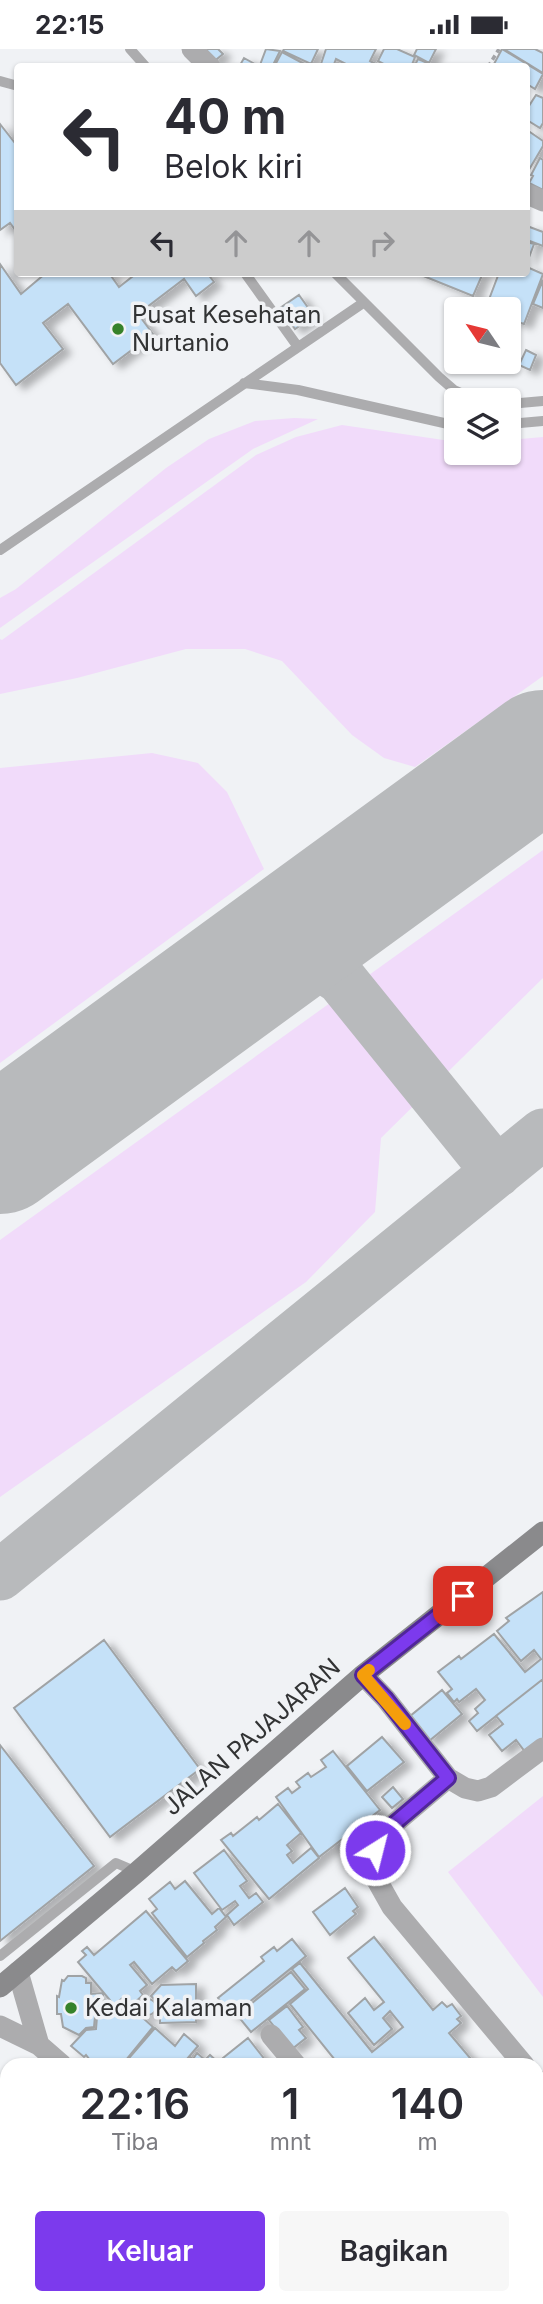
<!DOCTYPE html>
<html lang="id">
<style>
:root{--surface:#fff;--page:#f7f7f7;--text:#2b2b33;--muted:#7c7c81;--accent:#7c3aed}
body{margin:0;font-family:Inter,sans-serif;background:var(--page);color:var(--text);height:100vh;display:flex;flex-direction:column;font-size:26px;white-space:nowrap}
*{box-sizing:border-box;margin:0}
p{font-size:23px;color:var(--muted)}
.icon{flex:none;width:38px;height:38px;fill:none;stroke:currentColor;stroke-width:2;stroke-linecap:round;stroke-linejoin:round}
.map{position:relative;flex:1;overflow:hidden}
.drawer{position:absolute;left:0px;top:2009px;width:544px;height:247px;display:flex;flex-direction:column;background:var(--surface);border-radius:21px 21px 0 0;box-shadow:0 2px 5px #0004}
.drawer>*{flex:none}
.banner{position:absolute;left:14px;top:14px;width:516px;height:214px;border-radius:7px;box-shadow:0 2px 5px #0004;background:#fff;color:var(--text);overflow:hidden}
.needle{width:46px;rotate:305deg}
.tools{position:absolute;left:444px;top:248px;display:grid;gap:14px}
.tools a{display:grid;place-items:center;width:77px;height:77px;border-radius:7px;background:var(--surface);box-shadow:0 2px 5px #0004;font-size:35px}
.pin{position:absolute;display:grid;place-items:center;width:60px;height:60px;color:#fff;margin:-30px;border-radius:14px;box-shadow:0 4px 10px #0006}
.me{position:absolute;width:77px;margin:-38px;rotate:36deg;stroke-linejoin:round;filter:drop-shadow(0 0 5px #0008)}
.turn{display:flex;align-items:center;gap:24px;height:147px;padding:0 35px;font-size:32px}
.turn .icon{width:91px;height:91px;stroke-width:2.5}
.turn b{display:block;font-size:49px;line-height:60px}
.lanes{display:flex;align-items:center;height:66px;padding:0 35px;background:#0003;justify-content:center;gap:35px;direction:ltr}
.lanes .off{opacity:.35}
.eta{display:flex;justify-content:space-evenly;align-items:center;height:119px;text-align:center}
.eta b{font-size:42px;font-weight:600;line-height:49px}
.primary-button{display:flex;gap:14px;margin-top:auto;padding:14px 35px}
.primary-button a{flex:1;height:80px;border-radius:7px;background:var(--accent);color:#fff;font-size:28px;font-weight:600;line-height:80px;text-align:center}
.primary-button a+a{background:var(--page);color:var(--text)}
.status{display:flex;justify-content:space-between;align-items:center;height:49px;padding:0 35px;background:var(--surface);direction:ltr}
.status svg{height:19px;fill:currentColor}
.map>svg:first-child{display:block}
</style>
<div class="status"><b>22:15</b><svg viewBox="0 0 49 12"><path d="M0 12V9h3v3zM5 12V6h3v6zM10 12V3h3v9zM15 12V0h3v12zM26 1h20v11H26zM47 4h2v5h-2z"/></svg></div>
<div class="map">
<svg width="543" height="2255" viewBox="0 0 543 2255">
<defs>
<filter id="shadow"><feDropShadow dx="8" dy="4.5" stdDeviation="3.5" flood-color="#0004"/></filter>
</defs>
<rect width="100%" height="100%" fill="#f0f2f5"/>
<!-- green -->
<path fill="#f1dbfa" d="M294 369 318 370 253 400 0 579V549L16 540 166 419 209 390 255 372Z
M342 376 457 393V404H509V391L543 388V627L415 718 384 709 352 686 282 612 245 600H186L77 629 0 645V590L2 591 256 406 296 388Z
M152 704 198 714 227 743 264 820 0 1014V719Z
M543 801V929L381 1089 375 1163 306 1233 0 1448V1191Z
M543 1747V1948L448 1823Z"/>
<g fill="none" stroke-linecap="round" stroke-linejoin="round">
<!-- taxiway -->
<path stroke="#b8babc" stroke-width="51" d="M250 919C291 911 305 905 341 930L497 1123
M341 930C307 888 323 885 350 846
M0 1526 543 1085"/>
<!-- runway -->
<path stroke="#b8babc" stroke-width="128" d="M0 1101 543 705"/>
</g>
<!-- building -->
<path fill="#c5e1f8" stroke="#a0a3a5" stroke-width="2" filter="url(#shadow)" d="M200 0H218L223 5 212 14Z
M266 0 280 2 272 18 260 16Z
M284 0H318L311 15 283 2Z
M326 0H376L370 12 381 18H345L346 15 336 10 333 18H320Z
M384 0H397L415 8 411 18H389L378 12Z
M417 0H436L429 14 414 6Z
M502 0 543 25 535 40 527 35V18H498L494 15Z
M504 0H535L543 4V24Z
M282 3 310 18H274Z
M244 9 260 18H239Z
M418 10 437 18H414Z
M536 46 543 49V74L540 79 527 71V60Z
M0 75 18 98V185L10 174 0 181Z
M527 81 543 92V97L530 119 527 117Z
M540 109 543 111V141L529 134 533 127 531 126Z
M527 177 543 183V197L527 191Z
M527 193 534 195 527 214Z
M0 215 21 245 46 224H109L119 238 137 224H207L214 233 196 247 184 230 138 265 153 285 113 315 68 255 43 274 63 300 16 336 0 314Z
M527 218 543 225 524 275 509 270V261H485L499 224H527Z
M416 224H483L473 247Z
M543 231V259L533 255Z
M299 246 314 267 295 280 280 259Z
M526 301 536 306 530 321 519 316Z
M543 1543V1630L477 1682 469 1672 478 1664 475 1660 485 1651 476 1640 459 1653 457 1650 454 1653 447 1644 452 1640 438 1623 459 1607 461 1610 494 1585 525 1623 541 1610 534 1601 521 1612 497 1582 509 1572 506 1569Z
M104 1591 200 1720 110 1788 14 1659Z
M543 1630V1691L526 1704 516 1691 502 1702 489 1686 503 1675 496 1667Z
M442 1641 462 1665 429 1692 409 1668Z
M382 1688 404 1713 367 1742 347 1717Z
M0 1696 94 1817 0 1892Z
M333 1702 380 1761 319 1808 276 1748 288 1739 292 1744 300 1738 296 1733 308 1724 311 1728 326 1718 321 1711Z
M393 1738 403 1750 392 1759 382 1748Z
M278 1755 301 1784 287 1796 292 1802 287 1806 293 1814 311 1799 319 1809 269 1850 221 1791 231 1784 233 1787 257 1768 259 1771Z
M224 1801 247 1832 240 1837 249 1849 256 1844 263 1853 234 1876 227 1866 238 1856 235 1852 222 1861 194 1824Z
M185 1832 212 1865 219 1859 226 1868 215 1878 217 1881 203 1892 204 1894 187 1908 152 1864 157 1860 149 1850 170 1833 175 1840Z
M345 1839 358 1858 353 1862 356 1865 330 1886 313 1863Z
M146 1862 188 1912 176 1922 172 1918 152 1935 134 1913 130 1916 147 1936 140 1942 143 1946 132 1956 125 1947 114 1956 78 1913 86 1906 82 1902 87 1898 94 1906Z
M374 1888 433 1961 442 1953 447 1958 452 1955 461 1967 457 1970 461 1974 449 1984 476 2016H339L290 1955 308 1940 292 1920 300 1914 372 2003 403 1978 390 1962 383 1969 392 1980 374 1996 348 1964 365 1949 374 1961 384 1953 348 1909Z
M292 1890 306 1907 232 1967 218 1949 264 1912 261 1908 274 1898 277 1902Z
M291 1923 305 1940 251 1983 237 1966Z
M68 1927H82L86 1929V1934H91V1945L103 1944V1966L95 1967 94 1978 86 1979 79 1986 63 1978 61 1965H57V1947L59 1948 62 1931 64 1932Z
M196 1935V1973L160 1974V1952L157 1953 151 1947 161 1936Z
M140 1958a8 8 0 1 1 16 0a8 8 0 1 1-16 0Z
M115 1956 129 1966 134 1961 153 1978 122 2016H94L86 2006 84 2008 71 1997 86 1981 96 1980 97 1968 104 1967 105 1958Z
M287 1957 303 1978 299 1981 306 1989 292 2000 269 1971Z
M155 1979 175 1997 184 1985 198 1997 182 2016H123Z
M248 1989 269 2016H228L223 2009Z
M197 2004 205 2011 210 2006 221 2016H183L190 2008 193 2010Z
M537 2090 543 2097V2121L537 2126Z
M543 2140V2162L537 2165V2145Z
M537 2192 541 2197 543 2195V2238L537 2243Z
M65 2249H107L101 2255H59Z
M370 2249H389L395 2255H363Z
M476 2249H530L522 2255H468Z"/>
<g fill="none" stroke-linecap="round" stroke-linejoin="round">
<!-- path -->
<path stroke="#a3a4a7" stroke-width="3.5" stroke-dasharray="5 3.5" stroke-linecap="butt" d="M488 18 499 0"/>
<!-- lane -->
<path stroke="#acacae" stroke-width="10" d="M130 0 146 18
M0 32 18 37
M245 224 298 298
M335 224 439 328 454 341 479 352
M244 334 298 341 457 377
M509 355 543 352
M509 375 543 372
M0 501 363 254
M0 1907 116 1814 137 1823
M0 2079 7 2072
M36 2255 42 2249"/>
<!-- street -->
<path stroke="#acacae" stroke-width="21" d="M192 0 210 18
M527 145 543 152
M363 1626 386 1650 448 1729 465 1739 478 1742 491 1738 543 1699
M448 1729 382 1785 375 1801 374 1826 392 1858 524 2016
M18 1923 39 1996
M0 1977 39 1996 62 2016
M271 1986 296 2016
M537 2031 543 2038
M537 2069 543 2064
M315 2249 322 2255
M337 2255 343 2249"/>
<!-- secondary -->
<path stroke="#8a8a8c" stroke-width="21" d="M0 1938 137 1823 363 1626 543 1483"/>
</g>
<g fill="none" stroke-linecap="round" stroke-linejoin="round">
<defs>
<path id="route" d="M375 1801 382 1785 448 1729 386 1650 363 1626 463 1547"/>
</defs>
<!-- route casing -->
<use href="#route" stroke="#51269a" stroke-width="18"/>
<!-- route -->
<use href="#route" stroke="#7c3aed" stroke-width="12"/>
<!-- slow -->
<path stroke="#f59e0b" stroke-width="12" d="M369 1621 363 1626 405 1675"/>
</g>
<!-- markers -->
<g fill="#36822a" stroke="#f0f2f5" stroke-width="2.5">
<circle cx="118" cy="280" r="7"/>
<circle cx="71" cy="1959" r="7"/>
</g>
<g text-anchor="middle" stroke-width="7" stroke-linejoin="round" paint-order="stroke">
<!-- poi labels -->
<g font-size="24" fill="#323334" stroke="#f0f2f5" text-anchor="start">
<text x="132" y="274">Pusat Kesehatan<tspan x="132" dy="28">Nurtanio</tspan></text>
<text x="85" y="1967">Kedai Kalaman</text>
</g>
<!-- street labels -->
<g font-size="24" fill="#323334" stroke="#f0f2f5">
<text transform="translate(252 1688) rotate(-41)" y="8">JALAN PAJAJARAN</text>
</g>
</g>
</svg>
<div class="tools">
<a><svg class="needle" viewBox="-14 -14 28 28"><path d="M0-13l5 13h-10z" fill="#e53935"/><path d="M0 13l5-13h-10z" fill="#7c7c81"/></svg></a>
<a><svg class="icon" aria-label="layers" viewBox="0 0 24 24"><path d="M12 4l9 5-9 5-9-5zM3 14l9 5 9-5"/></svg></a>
</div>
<div class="pin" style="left:463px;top:1547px;background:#d93025"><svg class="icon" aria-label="arrive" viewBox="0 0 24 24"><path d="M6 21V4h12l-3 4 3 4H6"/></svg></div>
<svg class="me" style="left:375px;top:1801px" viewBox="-20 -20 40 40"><circle r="17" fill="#7c3aed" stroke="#fff" stroke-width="3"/><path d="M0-11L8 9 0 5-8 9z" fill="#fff"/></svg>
<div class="banner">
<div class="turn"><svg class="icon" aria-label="left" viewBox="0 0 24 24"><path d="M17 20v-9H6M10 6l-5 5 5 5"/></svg><div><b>40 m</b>Belok kiri</div></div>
<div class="lanes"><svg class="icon" aria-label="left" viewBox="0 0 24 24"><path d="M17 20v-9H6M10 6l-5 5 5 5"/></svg><svg class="icon off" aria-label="ahead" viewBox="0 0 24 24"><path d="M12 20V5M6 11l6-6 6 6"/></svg><svg class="icon off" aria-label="ahead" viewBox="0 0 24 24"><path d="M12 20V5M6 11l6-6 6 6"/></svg><svg class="icon off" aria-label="right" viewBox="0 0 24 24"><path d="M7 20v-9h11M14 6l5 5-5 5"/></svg></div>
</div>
<section class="drawer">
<div class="eta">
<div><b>22:16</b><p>Tiba</p></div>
<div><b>1</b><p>mnt</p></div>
<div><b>140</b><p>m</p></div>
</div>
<div class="primary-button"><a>Keluar</a><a>Bagikan</a></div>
</section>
</div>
